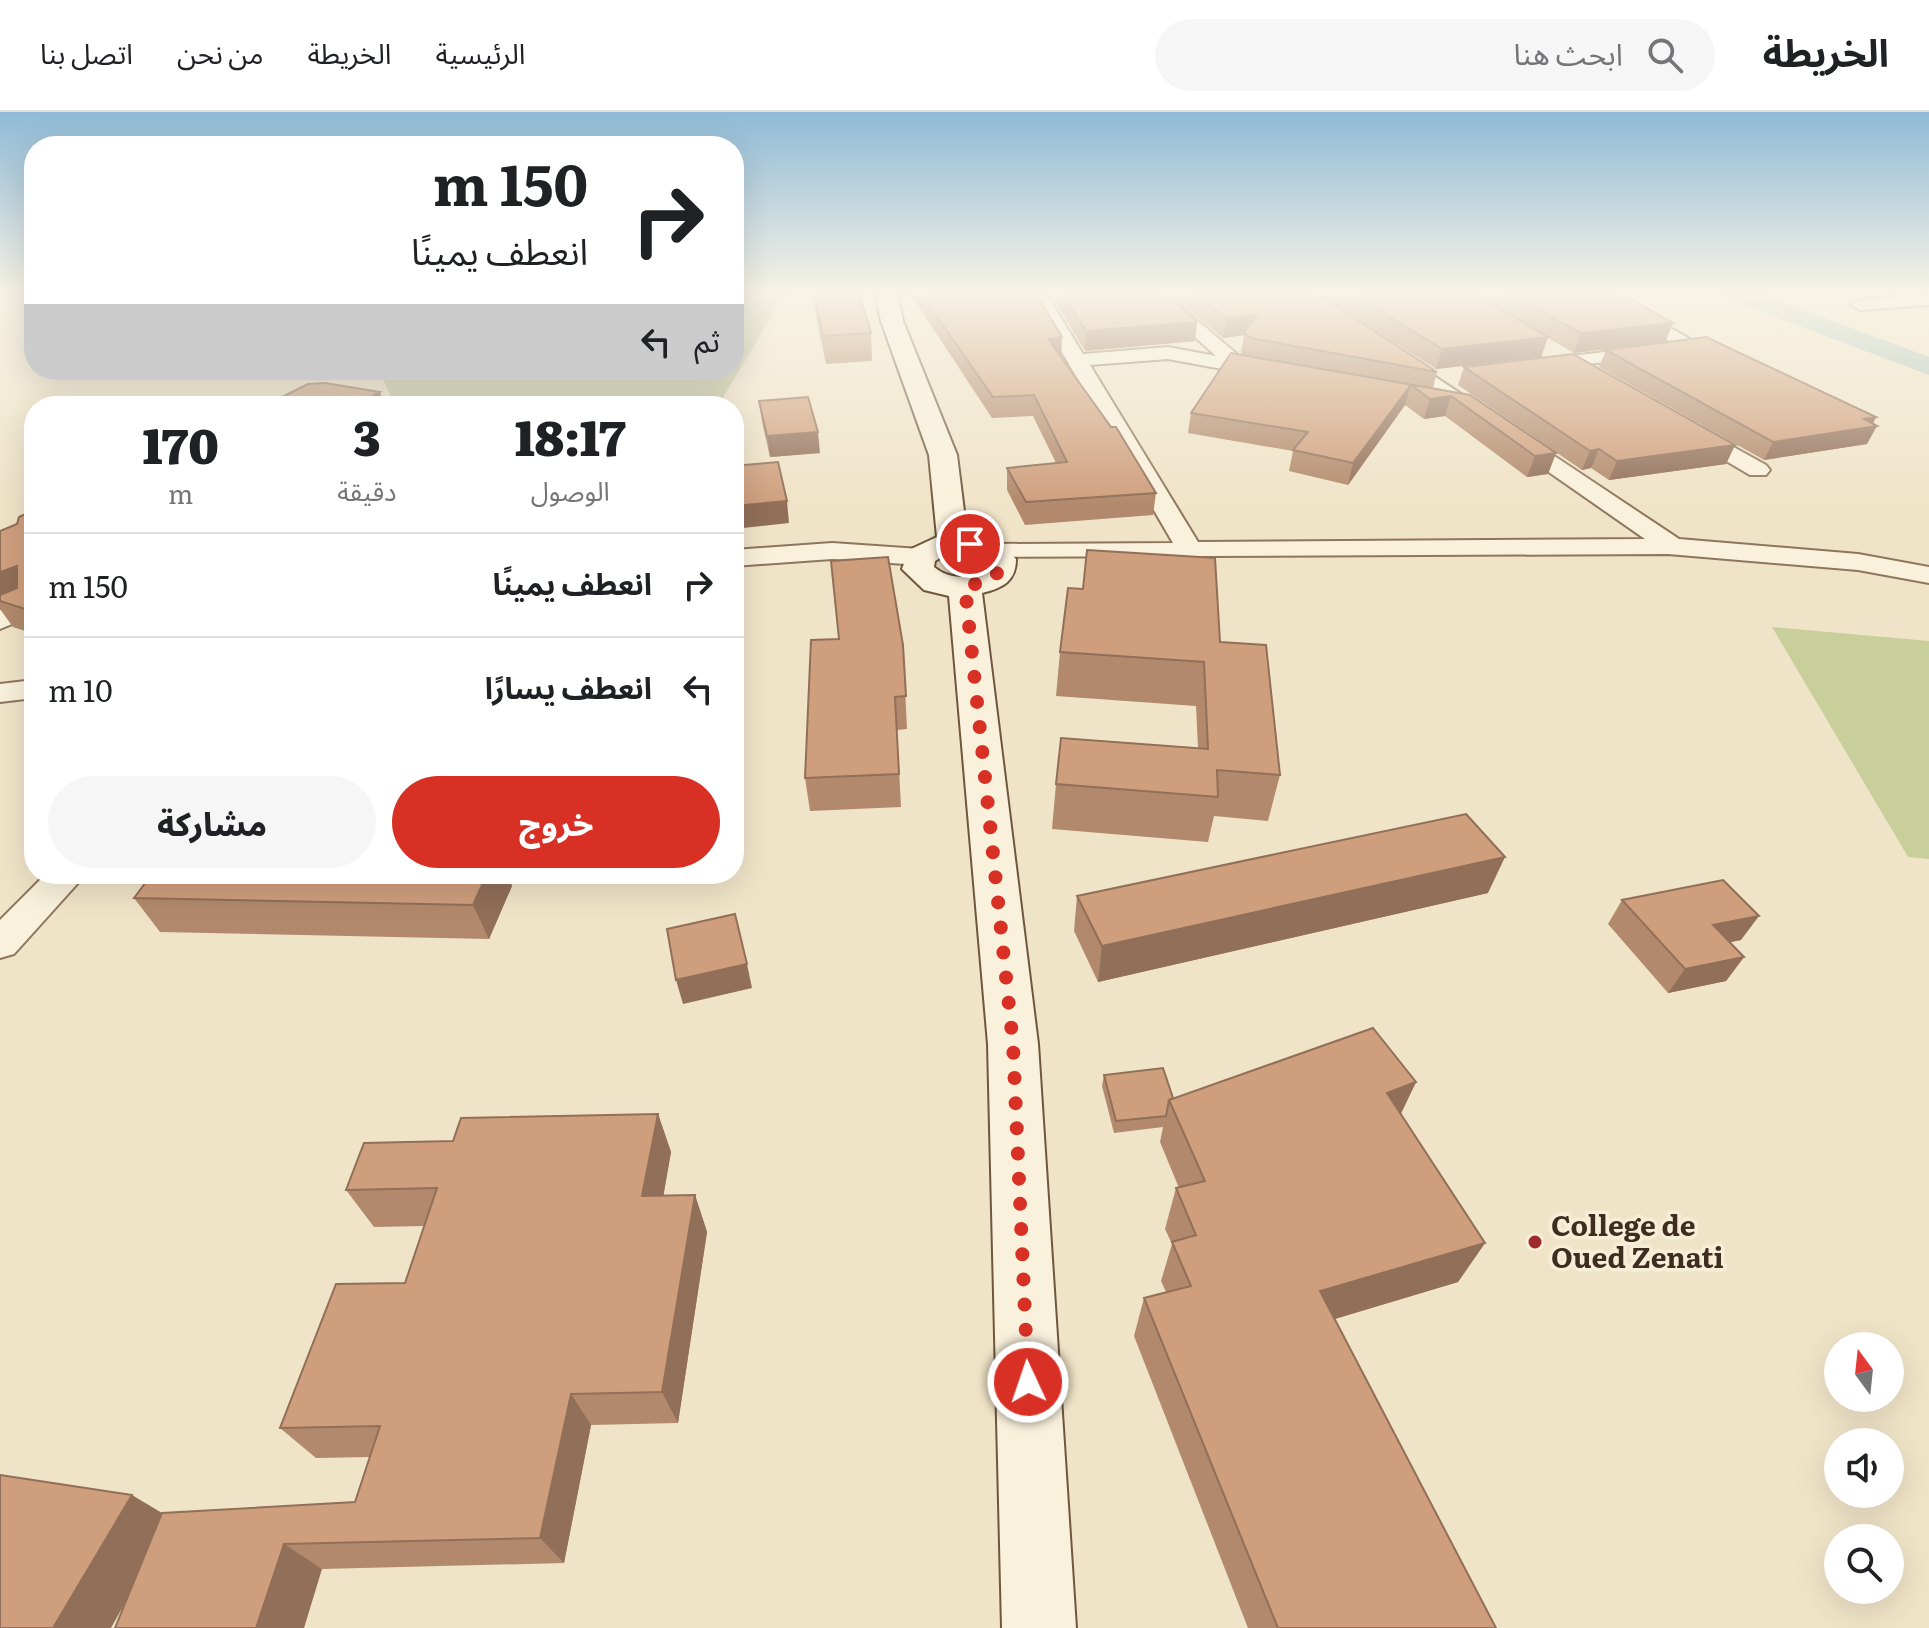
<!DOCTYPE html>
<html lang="ar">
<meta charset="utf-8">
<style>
:root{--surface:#fff;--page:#f6f6f6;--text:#202124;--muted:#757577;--line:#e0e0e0;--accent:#d93025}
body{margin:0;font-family:Literata,"Noto Sans Arabic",serif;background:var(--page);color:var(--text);direction:rtl;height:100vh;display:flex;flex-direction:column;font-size:30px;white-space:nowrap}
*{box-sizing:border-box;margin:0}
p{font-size:26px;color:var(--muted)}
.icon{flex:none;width:44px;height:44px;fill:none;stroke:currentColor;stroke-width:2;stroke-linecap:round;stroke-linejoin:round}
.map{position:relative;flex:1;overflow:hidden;direction:ltr}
.panel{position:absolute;left:24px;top:284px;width:720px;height:488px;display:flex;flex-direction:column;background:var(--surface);border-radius:32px;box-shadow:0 8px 32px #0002;direction:rtl}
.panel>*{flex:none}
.banner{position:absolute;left:24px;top:24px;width:720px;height:244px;border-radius:32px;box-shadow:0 8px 32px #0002;direction:rtl;background:#fff;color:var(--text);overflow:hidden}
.needle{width:52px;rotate:345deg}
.fabs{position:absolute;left:1824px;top:1220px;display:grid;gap:16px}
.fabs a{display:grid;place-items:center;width:80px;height:80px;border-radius:50%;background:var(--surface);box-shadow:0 8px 32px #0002;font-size:40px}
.pin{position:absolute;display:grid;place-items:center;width:68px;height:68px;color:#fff;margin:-34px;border:4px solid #fff;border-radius:50%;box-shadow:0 2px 8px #0007}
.me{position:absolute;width:88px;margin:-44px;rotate:357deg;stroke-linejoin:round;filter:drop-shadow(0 0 6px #0008)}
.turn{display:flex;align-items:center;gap:28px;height:168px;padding:0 24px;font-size:36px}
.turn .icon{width:104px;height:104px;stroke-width:2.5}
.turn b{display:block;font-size:56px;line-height:68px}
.then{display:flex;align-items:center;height:76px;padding:0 24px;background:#0003;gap:16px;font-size:30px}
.eta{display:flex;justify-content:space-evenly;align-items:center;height:136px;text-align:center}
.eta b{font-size:48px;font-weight:800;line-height:56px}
.action{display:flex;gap:16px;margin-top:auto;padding:16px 24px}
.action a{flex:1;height:92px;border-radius:48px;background:var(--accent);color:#fff;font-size:32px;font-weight:800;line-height:92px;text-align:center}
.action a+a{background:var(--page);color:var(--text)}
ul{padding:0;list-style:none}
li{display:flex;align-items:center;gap:24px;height:104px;padding:0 24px;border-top:2px solid var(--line)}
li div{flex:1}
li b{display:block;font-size:30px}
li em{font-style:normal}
header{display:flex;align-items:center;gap:48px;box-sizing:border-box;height:112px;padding:0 40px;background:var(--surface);border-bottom:2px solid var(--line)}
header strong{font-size:38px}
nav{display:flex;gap:44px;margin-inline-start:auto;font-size:28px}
.search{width:560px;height:72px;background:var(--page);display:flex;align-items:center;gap:20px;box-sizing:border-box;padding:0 28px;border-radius:44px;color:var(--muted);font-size:30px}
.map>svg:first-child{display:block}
</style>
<header>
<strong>الخريطة</strong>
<div class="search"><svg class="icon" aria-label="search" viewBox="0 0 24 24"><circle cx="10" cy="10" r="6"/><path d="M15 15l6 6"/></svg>ابحث هنا</div>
<nav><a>الرئيسية</a><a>الخريطة</a><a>من نحن</a><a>اتصل بنا</a></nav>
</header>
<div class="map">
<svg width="1929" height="1516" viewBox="0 0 1929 1516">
<rect width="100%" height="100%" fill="#f0e4c8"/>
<!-- green -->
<path fill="#c9cf9b" d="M1772 515 1929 529V747L1908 745Z"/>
<!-- cemetery -->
<path fill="#bfc49a" d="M734 180H786L718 294H395L379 258H734Z"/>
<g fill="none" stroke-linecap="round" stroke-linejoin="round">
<!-- canal -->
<path fill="#a9c4bc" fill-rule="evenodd" d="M1719 180H1755L1929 245V263L1722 185Z"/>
<defs>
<path id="minor" d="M1027 180H1045L1083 242 1168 235 1216 244 1145 180H1164L1245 249 1278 256 1281 260 1271 266 1168 247 1090 253 1198 430 1645 427 1388 248 1385 244 1388 240 1395 238 1679 427 1858 442 1929 455V471L1858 458 1668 442 985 445 981 440 994 432 1173 431Z
M1585 180H1607L1704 235 1694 241 1529 258 1526 254 1529 250 1536 248 1674 232Z
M1929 183V193L1860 198 1851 193 1860 188Z
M1690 311 1766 353 1770 358 1766 363H1750L1682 323 1679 318Z
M832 431 920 437 933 445 920 453 832 447 734 454V438Z
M34 485V503L0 517V498Z
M34 568V586L0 590V572Z
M46 762H86L14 842 0 846V808Z"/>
<path id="secondary" d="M875 180H897L903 209 957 343 967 423 1001 432 1016 447C1016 469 1003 476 982 481L1038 932 1076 1516H1002L988 932 949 484 924 478 902 457 909 438 937 425 929 343 881 209ZM947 442H972L984 449V457C967 467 950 468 934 455L935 449Z"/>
</defs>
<!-- minor casing -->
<use href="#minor" stroke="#8d765c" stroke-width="4"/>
<!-- secondary casing -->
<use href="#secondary" stroke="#6f573f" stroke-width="4"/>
<!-- minor -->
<use href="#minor" fill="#faf1dc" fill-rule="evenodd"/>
<!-- secondary -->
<use href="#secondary" fill="#faf1dc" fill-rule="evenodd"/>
</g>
<!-- wall -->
<path fill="#b2896c" d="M811 180H859L871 221 872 249 826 252Z
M909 180H1035L1061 245 1156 381 1153 403 1025 413 1007 378V356L1056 351 1033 304 992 306Z
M1049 180H1165L1197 210 1195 229 1085 239Z
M1168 180H1315L1437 260 1433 276 1470 283 1556 341 1548 362 1527 365 1445 304 1424 307 1405 293 1348 373 1289 359 1293 339 1188 321 1191 301 1244 244 1241 241 1244 223 1223 226Z
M1315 180H1650L1624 183 1673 211 1665 230 1574 241 1548 226 1541 245 1436 257Z
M1889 180H1923L1894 183Z
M1606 238 1876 305 1873 312 1867 332 1764 348 1599 255Z
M1464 255 1735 333 1726 352 1609 368 1591 356 1582 358 1458 273Z
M759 289 820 341 770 345 762 310Z
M34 398V522L13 515 0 497V419L17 412Z
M1220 530 1280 663 1268 709 1214 704 1208 730 1052 717 1056 672 1198 636 1196 594 1056 584 1060 540Z
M903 533 907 617 897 618 901 695 810 699 805 666Z
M152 762H507L512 774 489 827 160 820 134 786Z
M1488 781 1098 870 1074 819 1077 784Z
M1622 788 1741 828 1730 830 1744 845 1726 869 1668 881 1608 812Z
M1104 963 1173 986 1416 970 1401 1002 1485 1131 1458 1170 1335 1207 1496 1516H1248L1134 1224 1144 1186 1166 1180 1161 1169 1172 1132 1165 1117 1176 1076H1179L1160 1030 1163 1015 1114 1021 1102 974Z
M658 1002 671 1040 663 1084 695 1083 707 1120 678 1311 591 1313 564 1451 322 1457 162 1401 355 1390 370 1345 316 1346 280 1316 405 1171 424 1114 374 1115 346 1078 453 1029Z"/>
<!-- shaded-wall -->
<path fill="#916f58" d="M1621 180H1650L1619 184Z
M1257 203 1244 223 1223 226 1226 206Z
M1197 210 1195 229 1085 239 1086 219Z
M1673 211 1665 230 1574 241 1581 221Z
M1062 225 1061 245 1048 227Z
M1548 225 1541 245 1436 257 1442 237Z
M1411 273 1405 293 1348 373 1353 351Z
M380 280 385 294H354Z
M1451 284 1445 304 1424 307 1430 287Z
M1876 305 1871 315 1877 314 1867 332 1764 348 1773 330Z
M818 320 820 341 770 345 767 324Z
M1735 333 1726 352 1609 368 1617 349Z
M1599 337 1591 356 1582 358 1590 339Z
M1556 341 1548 362 1527 365 1535 344Z
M787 389 789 411 734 417V394Z
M17 454 34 480 0 489V460Z
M1505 745 1488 781 1098 870 1102 834Z
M487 762H507L512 774 489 827 473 793Z
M1759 804 1741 828 1696 837 1713 813Z
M1744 845 1726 869 1668 881 1685 857Z
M747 852 752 876 683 892 676 868Z
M1416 970 1395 1013 1387 981Z
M658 1002 671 1040 657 1121 642 1084Z
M695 1083 707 1120 678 1311 662 1280Z
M1485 1131 1458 1170 1301 1217 1320 1179Z
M571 1282 591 1313 564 1451 540 1426Z
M132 1383 172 1407 111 1516H53Z
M284 1432 322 1457 304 1516H256Z"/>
<!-- building -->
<path fill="#cf9f7d" stroke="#916f58" stroke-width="2" d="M814 180H859L871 221 823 224Z
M920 180H1035L1062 225 1048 227 1111 315H1116L1156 381 1026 390 1007 356 1067 350 1034 283 993 285Z
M1061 180H1165L1197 210 1086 219Z
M1193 180H1315L1437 260 1251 226 1244 221 1257 203 1226 206Z
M1349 180H1471L1548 225 1442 237Z
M1506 180H1619L1673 211 1581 221Z
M1706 225 1876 305 1864 307 1877 314 1773 330 1606 238Z
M1231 241 1470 283 1556 341 1535 344 1451 284 1430 287 1411 273 1353 351 1293 338 1308 320 1191 301Z
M1573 242 1735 333 1617 349 1599 337 1590 339 1464 255Z
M325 271 380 280 354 294H264L308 272Z
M808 285 818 320 767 324 759 289Z
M778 350 787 389 734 394V354Z
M34 398V500L0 489V483L17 476V454L0 460V419L17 412 19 405Z
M1087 438 1215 446 1220 530 1266 533 1280 663 1217 658 1218 685 1056 672 1061 626 1208 637 1204 550 1060 540 1068 476 1083 477Z
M888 445 903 533 906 584 895 585 899 662 805 666 811 528 839 527 831 449Z
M1466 702 1505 745 1102 834 1077 784Z
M152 762H487L473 793 134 786Z
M1723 768 1759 804 1713 813 1744 845 1685 857 1622 788Z
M735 802 747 852 676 868 667 817Z
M1373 916 1416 970 1387 981 1485 1131 1320 1179 1496 1516H1278L1144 1186 1191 1174 1172 1130 1196 1123 1176 1076 1205 1069 1169 988Z
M1163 956 1173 986 1169 988 1166 1004 1116 1009 1104 963Z
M658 1002 642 1084 695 1083 662 1280 571 1282 540 1426 284 1432 256 1516H115L162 1401 355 1390 380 1314 280 1316 336 1172 405 1171 437 1076 346 1078 364 1031 453 1029 461 1006Z
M0 1363 132 1383 53 1516H0Z"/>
<!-- sky -->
<linearGradient id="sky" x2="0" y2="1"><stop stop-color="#8fbad6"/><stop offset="0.46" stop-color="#f8f3e6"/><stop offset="1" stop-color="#f8f3e6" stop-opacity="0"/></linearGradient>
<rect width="1929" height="393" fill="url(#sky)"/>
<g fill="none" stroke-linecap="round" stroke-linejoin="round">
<!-- route -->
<path stroke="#d93025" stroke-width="14" stroke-dasharray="0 25.2" d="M970 432 994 440 1002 455 992 467 965 475 1013 932 1028 1270"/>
</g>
<!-- markers -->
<circle fill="#9e2a2b" stroke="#f7eed8" stroke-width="3" cx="1535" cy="1130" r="8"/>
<g text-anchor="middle" stroke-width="7" stroke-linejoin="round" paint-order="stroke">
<!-- near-poi labels -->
<g font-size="28" font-weight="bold" fill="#3d2e20" stroke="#f7eed8" text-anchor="start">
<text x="1551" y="1124">College de<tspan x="1551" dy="32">Oued Zenati</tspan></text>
</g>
</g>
</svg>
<div class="fabs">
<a><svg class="needle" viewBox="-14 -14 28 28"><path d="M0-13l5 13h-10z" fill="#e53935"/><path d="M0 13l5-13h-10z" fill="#757577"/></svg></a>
<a><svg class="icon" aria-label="sound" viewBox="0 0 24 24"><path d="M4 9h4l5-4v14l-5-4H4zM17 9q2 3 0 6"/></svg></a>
<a><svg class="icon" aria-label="search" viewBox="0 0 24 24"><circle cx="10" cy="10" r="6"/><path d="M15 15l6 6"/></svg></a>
</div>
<div class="pin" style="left:970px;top:432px;background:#d93025"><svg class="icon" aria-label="arrive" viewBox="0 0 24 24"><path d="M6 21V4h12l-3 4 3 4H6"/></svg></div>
<svg class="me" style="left:1028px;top:1270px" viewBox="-20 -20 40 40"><circle r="17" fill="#d93025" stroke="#fff" stroke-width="3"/><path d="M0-11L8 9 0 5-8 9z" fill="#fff"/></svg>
<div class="banner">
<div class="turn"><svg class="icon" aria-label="right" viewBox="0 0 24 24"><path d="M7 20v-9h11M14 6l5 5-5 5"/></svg><div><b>150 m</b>انعطف يمينًا</div></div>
<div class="then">ثم<svg class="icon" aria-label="left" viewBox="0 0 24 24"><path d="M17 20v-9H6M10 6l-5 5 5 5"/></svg></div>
</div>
<section class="panel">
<div class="eta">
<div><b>18:17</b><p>الوصول</p></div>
<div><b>3</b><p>دقيقة</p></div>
<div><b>170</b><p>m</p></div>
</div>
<ul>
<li><svg class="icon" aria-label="right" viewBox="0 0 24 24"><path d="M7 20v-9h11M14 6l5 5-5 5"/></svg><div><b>انعطف يمينًا</b></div><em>150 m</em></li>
<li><svg class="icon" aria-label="left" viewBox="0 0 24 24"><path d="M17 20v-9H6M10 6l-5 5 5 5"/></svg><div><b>انعطف يسارًا</b></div><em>10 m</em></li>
</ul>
<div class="action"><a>خروج</a><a>مشاركة</a></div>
</section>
</div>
